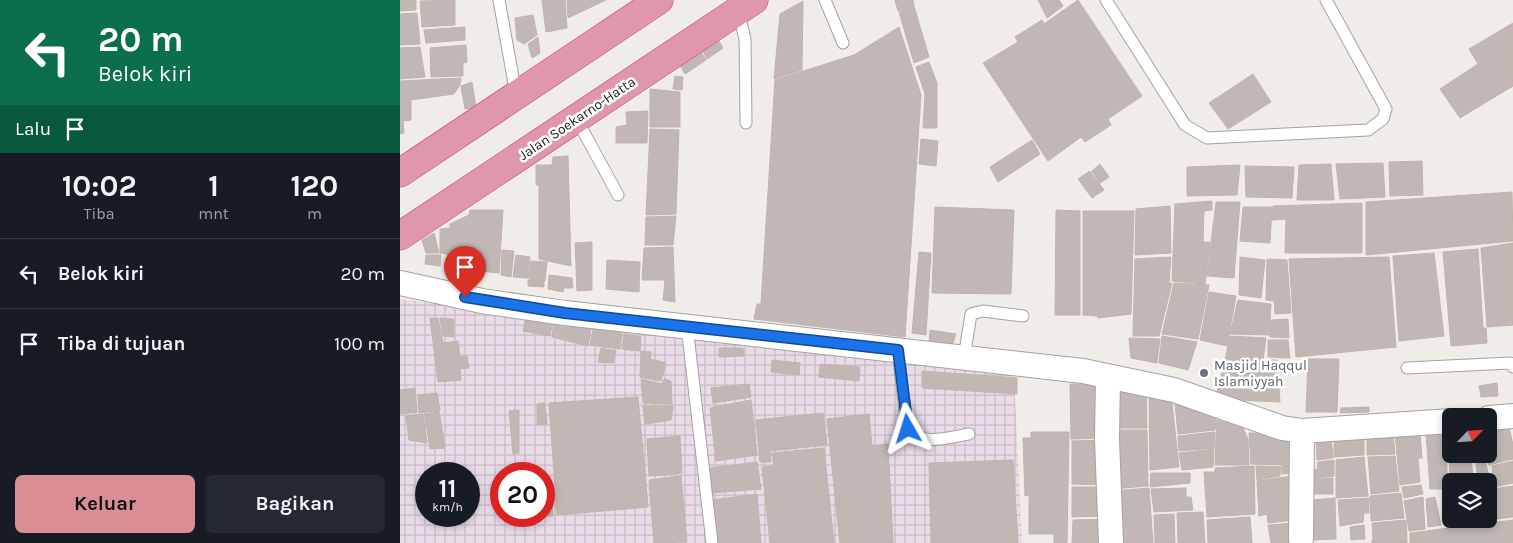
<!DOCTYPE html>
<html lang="id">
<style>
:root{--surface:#171b24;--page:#242831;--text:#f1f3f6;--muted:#9ea1a6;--line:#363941;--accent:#db8d96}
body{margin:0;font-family:Karla,sans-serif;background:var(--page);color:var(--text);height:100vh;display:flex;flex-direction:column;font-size:19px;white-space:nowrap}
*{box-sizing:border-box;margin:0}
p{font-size:16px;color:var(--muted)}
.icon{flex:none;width:28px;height:28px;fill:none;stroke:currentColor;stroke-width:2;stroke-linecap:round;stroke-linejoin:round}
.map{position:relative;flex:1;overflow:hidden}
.details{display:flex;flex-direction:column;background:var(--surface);width:400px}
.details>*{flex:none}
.top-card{background:#0b6e4f;color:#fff;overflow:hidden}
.needle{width:32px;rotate:65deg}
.tools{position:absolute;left:1042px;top:408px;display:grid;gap:10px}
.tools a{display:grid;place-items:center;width:55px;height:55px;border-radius:8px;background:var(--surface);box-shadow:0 2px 8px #0003;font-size:25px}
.speed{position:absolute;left:15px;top:462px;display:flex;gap:10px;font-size:25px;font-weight:700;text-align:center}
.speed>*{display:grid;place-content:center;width:65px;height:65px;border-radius:50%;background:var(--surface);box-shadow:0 2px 8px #0003;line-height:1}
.speed small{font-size:12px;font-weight:400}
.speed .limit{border:8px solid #d22;background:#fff;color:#111}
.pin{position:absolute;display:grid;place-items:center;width:42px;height:42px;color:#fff;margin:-51px -21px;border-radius:50% 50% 50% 0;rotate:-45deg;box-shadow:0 0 5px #0007}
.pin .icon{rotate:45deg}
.me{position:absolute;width:55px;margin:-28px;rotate:354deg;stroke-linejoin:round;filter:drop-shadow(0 0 4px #0008)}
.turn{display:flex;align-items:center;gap:18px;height:105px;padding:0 15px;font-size:22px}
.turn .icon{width:65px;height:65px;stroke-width:2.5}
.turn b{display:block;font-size:35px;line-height:42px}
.then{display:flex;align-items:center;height:48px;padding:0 15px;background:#0003;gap:10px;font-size:19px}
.eta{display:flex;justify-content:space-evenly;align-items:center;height:85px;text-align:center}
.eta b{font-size:30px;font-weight:700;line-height:35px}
.button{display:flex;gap:10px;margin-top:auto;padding:10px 15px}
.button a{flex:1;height:58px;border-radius:8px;background:var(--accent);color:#111;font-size:20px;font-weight:700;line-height:58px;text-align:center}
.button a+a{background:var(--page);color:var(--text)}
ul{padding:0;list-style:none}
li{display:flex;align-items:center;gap:15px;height:70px;padding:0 15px;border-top:1px solid var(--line)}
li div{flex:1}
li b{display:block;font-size:19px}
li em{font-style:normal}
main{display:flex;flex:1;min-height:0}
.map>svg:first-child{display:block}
</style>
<main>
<section class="details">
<div class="top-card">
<div class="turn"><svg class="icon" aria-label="left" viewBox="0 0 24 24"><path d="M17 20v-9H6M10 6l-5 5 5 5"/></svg><div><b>20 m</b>Belok kiri</div></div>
<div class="then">Lalu<svg class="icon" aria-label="arrive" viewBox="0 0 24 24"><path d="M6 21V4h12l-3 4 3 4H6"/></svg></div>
</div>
<div class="eta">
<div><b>10:02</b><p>Tiba</p></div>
<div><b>1</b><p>mnt</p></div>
<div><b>120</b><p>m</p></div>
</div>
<ul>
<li><svg class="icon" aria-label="left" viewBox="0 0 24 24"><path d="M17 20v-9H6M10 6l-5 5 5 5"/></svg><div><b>Belok kiri</b></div><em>20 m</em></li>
<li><svg class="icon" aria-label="arrive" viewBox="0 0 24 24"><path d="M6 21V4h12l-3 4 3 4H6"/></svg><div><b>Tiba di tujuan</b></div><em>100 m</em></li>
</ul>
<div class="button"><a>Keluar</a><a>Bagikan</a></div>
</section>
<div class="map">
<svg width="1113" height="543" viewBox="0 0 1113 543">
<defs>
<pattern id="industrial-grid" width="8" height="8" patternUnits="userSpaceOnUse" patternTransform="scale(1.25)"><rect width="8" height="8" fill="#e9dbe7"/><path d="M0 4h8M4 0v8" fill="none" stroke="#c8bcc6"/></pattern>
</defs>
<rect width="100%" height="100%" fill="#f0ede8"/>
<!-- industrial -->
<path fill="url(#industrial-grid)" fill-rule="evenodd" d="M0 299 614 376 622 543H0ZM26 474H69V516H26ZM101 474H144V516H101Z"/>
<!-- building -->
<path fill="#c1b8b5" stroke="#c1b3ab" d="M0 0H16V10L0 11Z
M55 0V25L22 27 20 1Z
M142 0H165L167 28 146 32Z
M167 0H206L168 18Z
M495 0H513L514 5 498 11Z
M638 0H659L663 6 647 18Z
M678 0 742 96 708 119 711 125 685 142 681 137 648 161 583 63 618 42 615 37 642 20 644 24Z
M403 1 402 70 374 79 380 14Z
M514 6 529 57 514 63 499 12Z
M17 13 20 44 0 45V14Z
M133 15 137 35 124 44 117 40 115 18Z
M1113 23V86L1060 118 1040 89 1078 64 1069 49Z
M65 27V40L26 43 24 30Z
M499 27 521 95 505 337 354 319 357 304H361L375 80 454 55Z
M316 36 323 48 307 59 300 46Z
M138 37 140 53 132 58 128 44Z
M66 45 67 62 63 63V76L31 77 30 48Z
M20 47 25 77 0 79V48Z
M298 47 306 60 285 74 277 60Z
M529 62 537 83V128H523L525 94 516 67Z
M853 74 871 102 828 129 809 103Z
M275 76 283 77 282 90 273 89Z
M61 78 60 85 54 94 11 100V120L3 121 4 133 0 134V81Z
M72 82 76 107 65 109 61 86Z
M250 89 280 92V127H250Z
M248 111 247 143H216V127L227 125 226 112Z
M250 129 279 130 276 214 246 215Z
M521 139 538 141 536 166 519 164Z
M632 140 640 154 598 182 590 167Z
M168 156 171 266 139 259V185H136V165H152L153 157Z
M1022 161 1023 195 990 196 989 162Z
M983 163 985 197 940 199 936 164Z
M700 164 709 177 700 183 692 171Z
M931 164 934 200H897L899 165Z
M840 165 837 195 787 196V167Z
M845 166 894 167 892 198 846 197Z
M690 171 704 190 692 198 678 179Z
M1112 192 1113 241 966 255V202Z
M812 201V210L804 211 803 242H810L805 284 772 281 775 204Z
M816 202H840L834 278 807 276Z
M962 203V253H885L886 219 872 220 873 206Z
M770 206 771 253 735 255 736 209Z
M535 207 614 210 611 294 532 293Z
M843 207H872L870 243 840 241Z
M70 210H103L99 273 48 268 51 255 40 253V229L50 228V224L69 215Z
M656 210 680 211V315H655Z
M683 211H734L731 314 698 318 697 316 683 315Z
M276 216 273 245H245L246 217Z
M34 233 39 253H26L22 240Z
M192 242V290L177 291 175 243Z
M1113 243V325L1087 327 1081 248Z
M273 247 275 302 263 300 265 280H242L244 248Z
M1078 249 1083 328H1086L1087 343 1051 346 1043 252Z
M102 250 114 251 111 277 101 275Z
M519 252 531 253 526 335 512 333Z
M1034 253 1044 336 999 341 993 256Z
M26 255H41L40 266 25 264Z
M116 255 130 257 128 278 113 277Z
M771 257 769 283H772L759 336H733L735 259Z
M840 257 865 260 861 298 839 295Z
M989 257 996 347 896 357 889 259Z
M867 259 887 260 891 313 875 314 874 301 866 300Z
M207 260 240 262 239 292 206 289Z
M131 261 147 262 145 281 129 279Z
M149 275 172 278 173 288H164L163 292 148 289Z
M128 280 144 281V287L128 286Z
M774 283 809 285 798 339 762 334Z
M809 292 836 296 827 346 800 340Z
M838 300 871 304 869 335 830 334Z
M126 317 153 321 150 336 123 331Z
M30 318H38L43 343 58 341 60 357 67 356 69 368 60 369 61 380 38 382Z
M40 318 53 319 54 337 43 336Z
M888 319 889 338 870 337 871 320Z
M154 321 191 328 188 346 152 337Z
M193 329 222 333 220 349 190 345Z
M530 330 556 334 552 346 529 343Z
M224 334 241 337 240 351 222 349Z
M762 336 797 342 788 370 759 363Z
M830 336 866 338 863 360H825Z
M729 338 760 339 757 363 731 358Z
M868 340H888L890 358 868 357Z
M201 348 216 351 213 363 198 362Z
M319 348H343L344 356 319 357Z
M241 351 251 352 250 359 266 363 261 381 240 377Z
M908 359H939L937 412H906Z
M372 360 400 363 399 375 371 372Z
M877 360 880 402 837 400 817 392 825 361Z
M420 364 460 367 459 381 419 377Z
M522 371 617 378V394L522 388Z
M241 379 262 384 264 379 271 381 272 404 243 403Z
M1097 383 1098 396 1081 397 1079 386Z
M349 384 351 397 313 403 311 388Z
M670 384 707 385 705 438 671 439Z
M709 385 746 389 747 428H709Z
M15 388 17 412 0 414V390Z
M749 389 771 394 779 467 750 470Z
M37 393 40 410 19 413 18 395Z
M774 394 817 412 815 430 778 434Z
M238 397 248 507 157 515 149 403Z
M351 400 357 455 316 461 310 408Z
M145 403 147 424 137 425V404Z
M243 406H273L271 420 245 424Z
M969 407V412L940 413 941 408Z
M119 410V453L113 454 109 411Z
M39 411 45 448 30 449 25 414Z
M423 413 427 445 370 451 371 462H360L356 420Z
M23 414 27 443 9 440 6 416Z
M469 414 472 446 488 444 493 543H440L427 419Z
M817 420 843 428 848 439 849 465H815Z
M1108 422 1113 445V459L1089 465 1087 454H1089V425Z
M710 430H747L748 486 711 489Z
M631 432H669L667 543H654V534H629V495L625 496 623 438H631Z
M815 432V448L779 451 778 436Z
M967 432 993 433 995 454 967 455Z
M1020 432 1022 458H1018L1020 482 1000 485 995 433Z
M1045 432 1048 489H1030L1026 433Z
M849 433 894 434 896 473 882 474V465L851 464Z
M964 433V455L934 457V436Z
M280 436 282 473 249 476 247 439Z
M916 437H931L933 458 917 460Z
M706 440 707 485 672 484V441Z
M424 448 434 543H370L362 467 374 466 372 453Z
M814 449 813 467 782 470 779 453Z
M1075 454H1084L1091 487H1089V481H1078Z
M1071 455 1073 481H1051V492L1049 457Z
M995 456 999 491 971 494 968 457Z
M964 457 968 496 936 498V460Z
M613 460 618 543H531L529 463Z
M934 460V476L913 479V469L917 470 918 462Z
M1113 461V483L1094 487 1092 466Z
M357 462 361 489 311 493 309 468Z
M854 466 855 514 807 517 804 472H815V468Z
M856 466 881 467 880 476 857 480Z
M751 473H790V483L750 487Z
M281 476 287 542 254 543 249 480Z
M893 476 895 520 868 523 867 514 859 516 857 481Z
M933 478V494H912V480Z
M1021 485 1023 494 1004 498 1002 487Z
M144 486H150L153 516 133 517 144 516Z
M1113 486V517L1097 519 1094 489Z
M672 487H704L703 516 672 517Z
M749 488 753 543H713L712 491Z
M786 488V497H791L793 510 754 512 751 489Z
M1089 489H1094L1097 519 1071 524V519H1089Z
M1001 493 1004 518 971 521 970 496Z
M357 494 361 543H316L312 500Z
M1047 494H1051V519H1068V523L1049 526Z
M1023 497 1025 529 1009 531 1004 501Z
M1035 497 1041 525 1028 527 1026 499Z
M935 498 936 539 911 540 912 500Z
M969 498V513H964L963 522 940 526 938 500Z
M803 512 805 543H778L777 513Z
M774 514 775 543H755L754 515Z
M850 517 852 543H808L807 520Z
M707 519 704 543H672L673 520Z
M1006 520 1007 538 973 539 972 523Z
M1113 520V543H1010V533Z
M895 523 896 543H871L868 525Z
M964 525 965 539 951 540 950 527Z
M1007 539V543H972V540Z"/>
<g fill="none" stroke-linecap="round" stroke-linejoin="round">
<defs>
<path id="lane" d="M99 0 116 94
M425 0 443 43
M706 0 785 125 807 138 968 130 983 119 986 109 926 0
M338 10 345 39 346 123
M176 118 218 195
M287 326 312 543
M498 350 507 429C521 447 549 437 569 434
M564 358 571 314 583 311 623 316
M1007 368 1110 363 1113 367"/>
<path id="street" d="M0 283 82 301 165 313 683 371 774 390 882 428 902 431 1051 421
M708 376 707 439 711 543
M1089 418 1113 416
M901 539 902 431"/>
<path id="highway" d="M0 173 259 0
M0 236 354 0"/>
</defs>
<!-- lane casing -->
<use href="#lane" stroke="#a2a2a2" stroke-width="13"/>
<!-- street casing -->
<use href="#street" stroke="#a2a2a2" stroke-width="26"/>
<!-- highway casing -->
<use href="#highway" stroke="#ce3578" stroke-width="29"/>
<!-- lane -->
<use href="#lane" stroke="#fff" stroke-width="11"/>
<!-- street -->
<use href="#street" stroke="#fff" stroke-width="24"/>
<!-- highway -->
<use href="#highway" stroke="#e197ab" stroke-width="28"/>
</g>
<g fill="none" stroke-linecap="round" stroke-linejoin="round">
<defs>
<path id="route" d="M65 297 165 313 498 350 508 429"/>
</defs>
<!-- route casing -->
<use href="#route" stroke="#114b97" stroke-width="12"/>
<!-- route -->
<use href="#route" stroke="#1a73e8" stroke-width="9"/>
</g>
<!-- markers -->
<circle fill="#6b7280" stroke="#fff" stroke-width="2" cx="804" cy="373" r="5"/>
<g text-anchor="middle" stroke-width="5" stroke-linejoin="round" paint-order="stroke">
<!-- street labels -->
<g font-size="14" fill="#212121" stroke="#fff">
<text transform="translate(177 118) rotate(-34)" y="5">Jalan Soekarno-Hatta</text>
</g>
<!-- worship labels -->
<g font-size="14" fill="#5b616d" stroke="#fff" text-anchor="start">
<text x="814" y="370">Masjid Haqqul<tspan x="814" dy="16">Islamiyyah</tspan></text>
</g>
</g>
</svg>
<div class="tools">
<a><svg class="needle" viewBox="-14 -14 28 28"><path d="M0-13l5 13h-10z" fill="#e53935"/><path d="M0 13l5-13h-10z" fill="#9ea1a6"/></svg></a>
<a><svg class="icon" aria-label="layers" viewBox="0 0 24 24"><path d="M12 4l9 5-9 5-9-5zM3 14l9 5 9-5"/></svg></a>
</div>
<div class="speed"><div>11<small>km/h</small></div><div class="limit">20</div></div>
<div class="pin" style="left:65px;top:297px;background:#d93025"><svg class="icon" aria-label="arrive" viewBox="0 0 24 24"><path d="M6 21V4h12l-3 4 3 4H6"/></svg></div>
<svg class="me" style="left:508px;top:429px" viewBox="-20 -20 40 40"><path d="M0-17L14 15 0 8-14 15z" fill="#1a73e8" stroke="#fff" stroke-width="4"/></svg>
</div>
</main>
